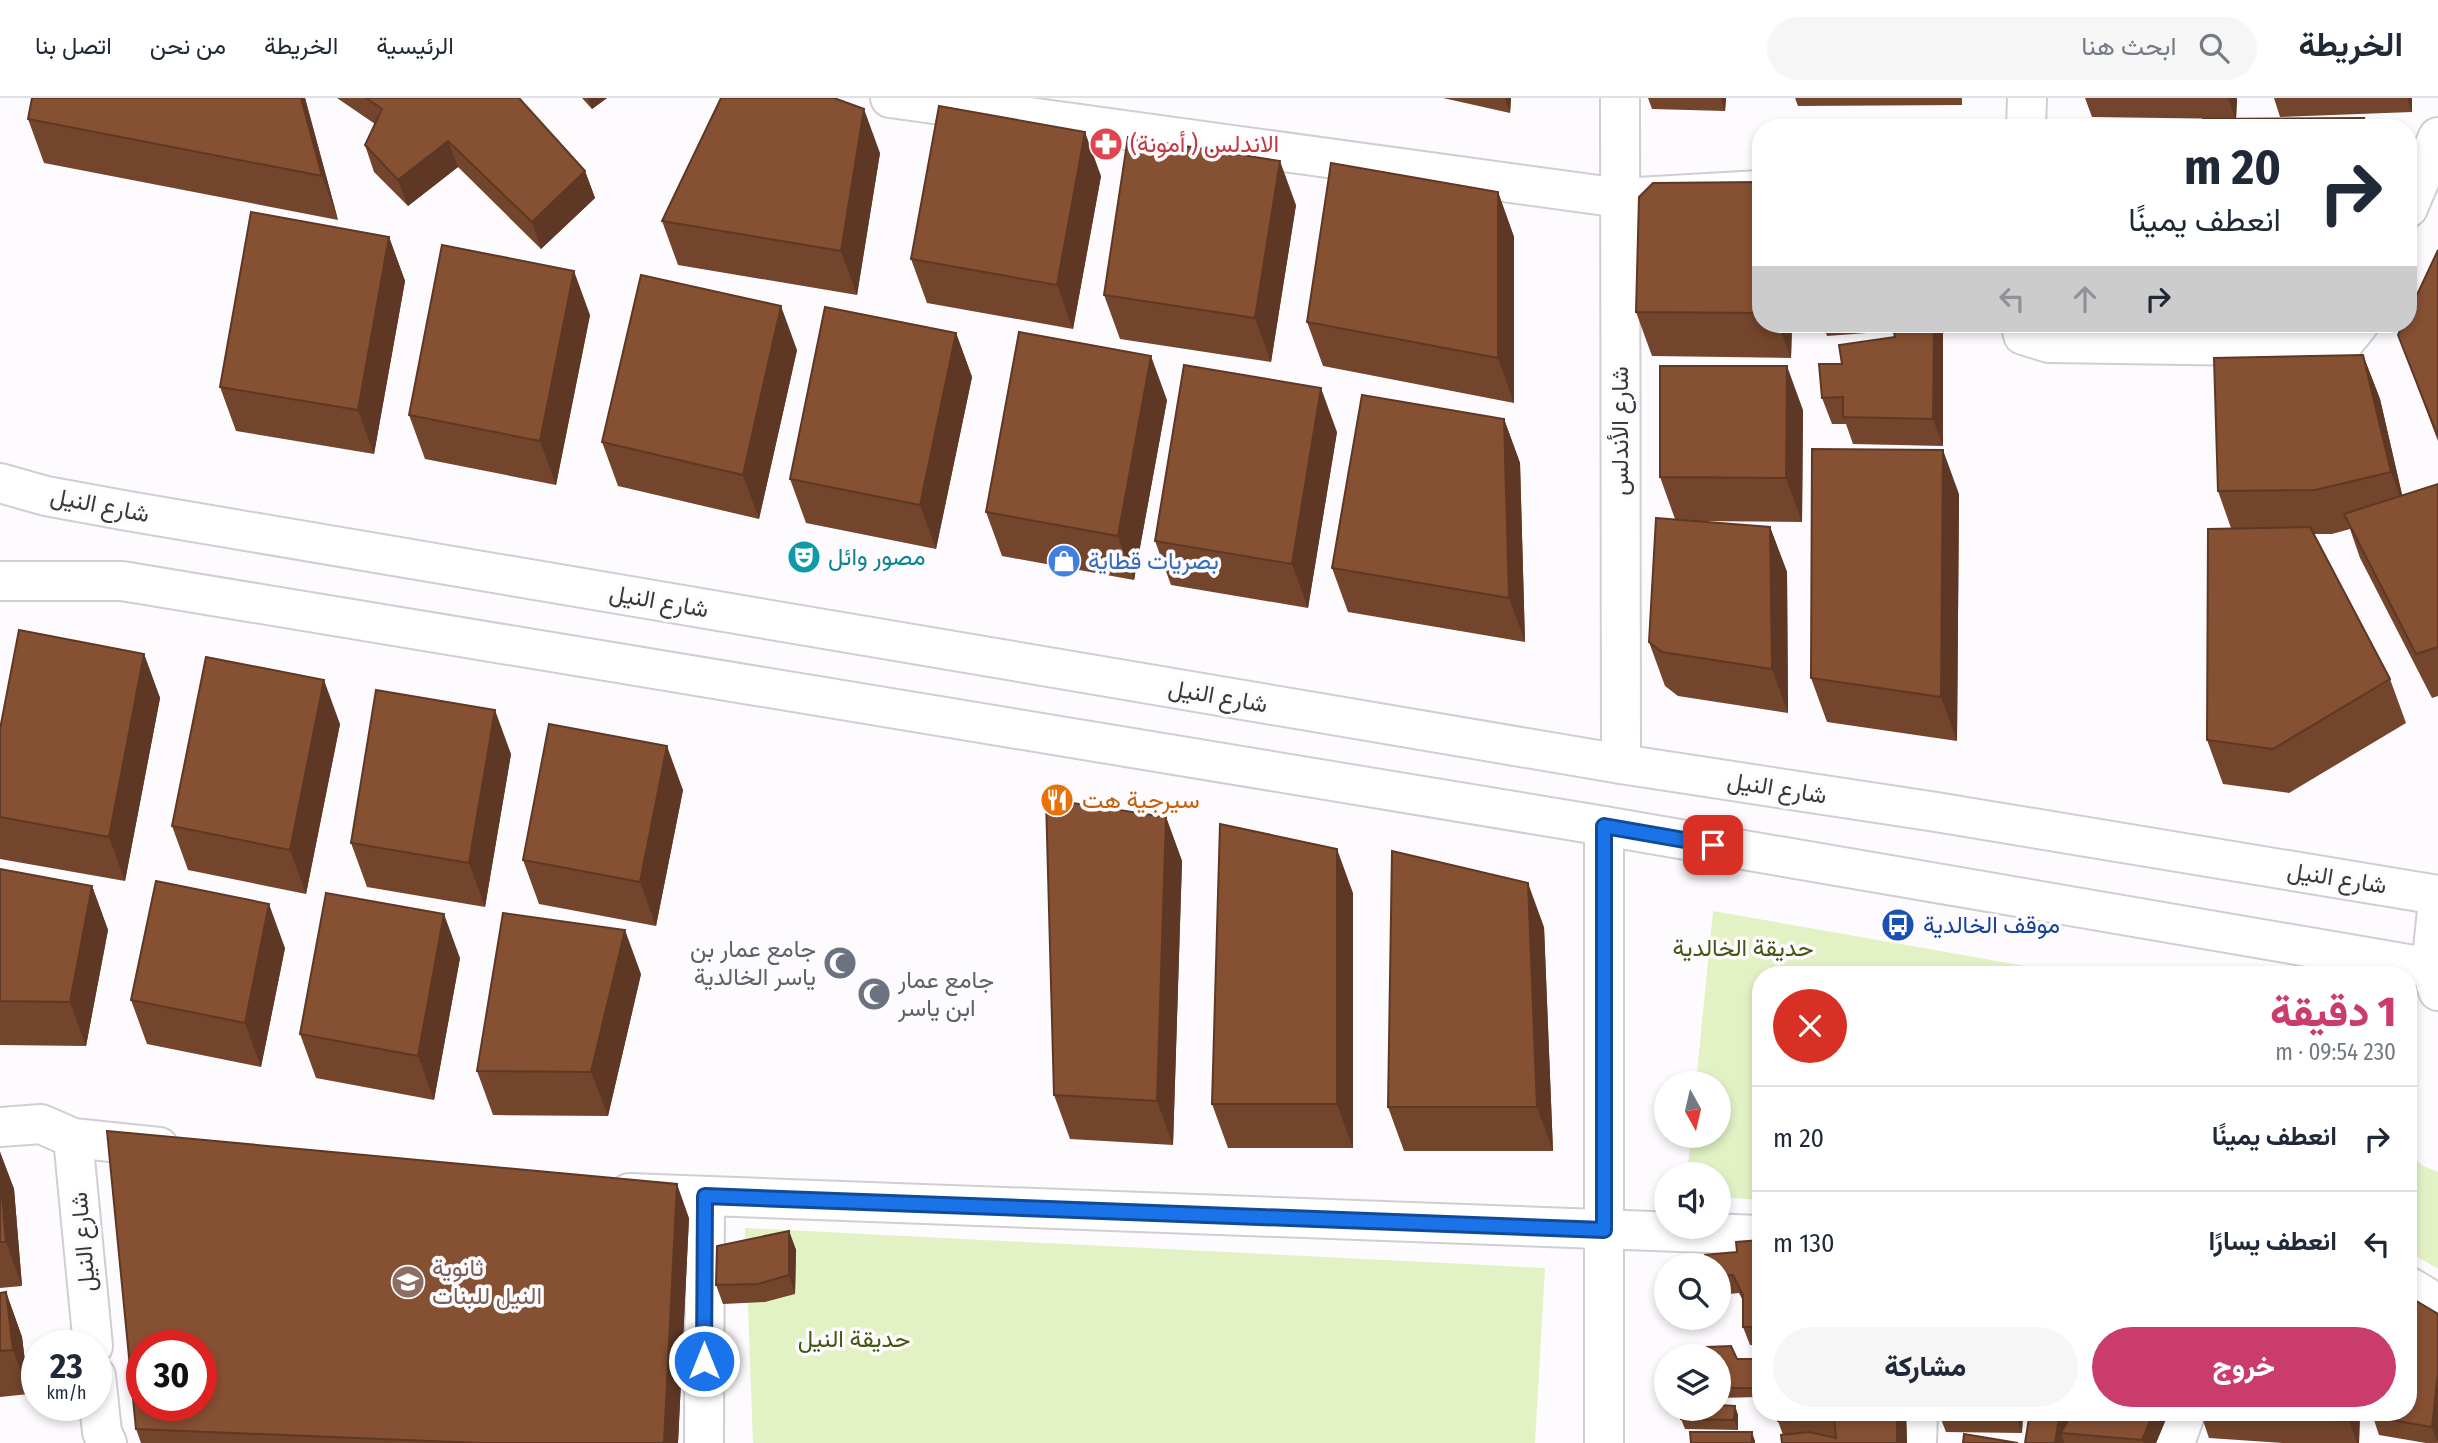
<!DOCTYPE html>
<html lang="ar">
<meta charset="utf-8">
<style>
:root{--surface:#fff;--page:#f6f6f7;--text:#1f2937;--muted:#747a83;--line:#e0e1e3;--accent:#c93c6b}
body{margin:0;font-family:"Fira Sans Condensed",Vazirmatn,sans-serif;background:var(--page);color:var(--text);direction:rtl;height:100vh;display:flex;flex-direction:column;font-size:26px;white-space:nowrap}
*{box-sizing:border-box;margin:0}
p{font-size:23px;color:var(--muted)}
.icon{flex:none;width:38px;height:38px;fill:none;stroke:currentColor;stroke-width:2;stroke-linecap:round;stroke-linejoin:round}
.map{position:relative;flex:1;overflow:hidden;direction:ltr}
.details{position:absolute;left:1752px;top:868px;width:665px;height:455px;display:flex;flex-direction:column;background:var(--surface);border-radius:28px;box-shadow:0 4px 10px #0003;direction:rtl}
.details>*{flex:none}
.banner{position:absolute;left:1752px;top:21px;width:665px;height:214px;border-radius:28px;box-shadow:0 4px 10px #0003;direction:rtl;background:#fff;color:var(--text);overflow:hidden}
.needle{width:46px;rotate:172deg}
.fabs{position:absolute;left:1654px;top:973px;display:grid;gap:14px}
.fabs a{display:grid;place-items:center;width:77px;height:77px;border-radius:50%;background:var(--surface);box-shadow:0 4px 10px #0003;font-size:35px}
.speed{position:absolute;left:21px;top:1232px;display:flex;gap:14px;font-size:35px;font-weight:700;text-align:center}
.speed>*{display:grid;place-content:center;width:91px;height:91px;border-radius:50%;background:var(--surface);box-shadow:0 4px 10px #0003;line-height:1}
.speed small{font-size:18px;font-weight:400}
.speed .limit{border:10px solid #d22;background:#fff;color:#111}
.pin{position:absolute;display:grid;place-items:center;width:60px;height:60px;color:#fff;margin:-30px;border-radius:14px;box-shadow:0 4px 10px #0006}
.me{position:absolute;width:77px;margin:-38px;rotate:0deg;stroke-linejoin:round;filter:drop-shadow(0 0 5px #0008)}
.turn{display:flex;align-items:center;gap:24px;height:147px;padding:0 21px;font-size:32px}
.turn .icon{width:91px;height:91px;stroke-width:2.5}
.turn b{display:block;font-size:49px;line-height:60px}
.lanes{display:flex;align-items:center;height:66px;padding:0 21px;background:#0003;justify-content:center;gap:35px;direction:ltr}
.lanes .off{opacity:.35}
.round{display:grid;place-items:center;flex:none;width:74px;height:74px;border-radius:37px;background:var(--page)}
.overview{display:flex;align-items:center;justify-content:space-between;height:119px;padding:0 21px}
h1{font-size:42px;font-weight:800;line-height:52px;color:var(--accent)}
.primary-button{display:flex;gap:14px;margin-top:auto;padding:14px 21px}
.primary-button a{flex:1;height:80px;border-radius:42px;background:var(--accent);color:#fff;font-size:28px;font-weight:800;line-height:80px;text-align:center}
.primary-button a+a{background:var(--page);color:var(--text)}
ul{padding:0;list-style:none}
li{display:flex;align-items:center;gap:21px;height:105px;padding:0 21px;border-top:2px solid var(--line)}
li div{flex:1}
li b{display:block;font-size:26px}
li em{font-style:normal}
header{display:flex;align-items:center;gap:42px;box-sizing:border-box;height:98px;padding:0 35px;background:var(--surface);border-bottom:2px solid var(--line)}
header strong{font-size:33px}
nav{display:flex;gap:38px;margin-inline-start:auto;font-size:24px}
.search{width:490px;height:63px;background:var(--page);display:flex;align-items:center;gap:18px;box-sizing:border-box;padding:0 24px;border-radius:38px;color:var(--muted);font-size:26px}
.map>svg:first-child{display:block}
</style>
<header>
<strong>الخريطة</strong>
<div class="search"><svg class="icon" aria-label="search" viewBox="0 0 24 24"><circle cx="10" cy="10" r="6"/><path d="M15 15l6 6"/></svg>ابحث هنا</div>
<nav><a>الرئيسية</a><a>الخريطة</a><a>من نحن</a><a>اتصل بنا</a></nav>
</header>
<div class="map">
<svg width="2438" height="1345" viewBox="0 0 2438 1345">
<rect width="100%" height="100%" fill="#fdfbfe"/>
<!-- green -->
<path fill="#e3f2c5" d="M1713 813 2076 877H1760V1102L1719 1099 1718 1076H1687L1691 1038H1718V985H1696Z
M2408 1053 2421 1067 2438 1074V1171L2408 1153Z
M745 1130 1545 1170 1535 1345H753Z"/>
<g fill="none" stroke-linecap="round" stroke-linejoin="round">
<defs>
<path id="minor" d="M890 0 1620 100 1760 92
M2026 30 2027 0
M2408 110 2438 39
M2021 226 2023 237 2049 245 2316 249 2342 247 2359 226
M0 1029 41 1026 73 1040 159 1049
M73 1040 93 1248
M629 1095 1760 1137
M2408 1188 2438 1206
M96 1278 102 1334 107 1345
M704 1345 705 1098
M1917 1345 1918 1314
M2175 1345 2186 1314"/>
<path id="tertiary" d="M1620 0 1621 666
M1604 728V1345"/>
<path id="primary" d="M0 385 46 398 128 413 1621 666 1936 714 2438 797
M0 483H122L1604 728 2431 870
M2438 803 2431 870 2438 893"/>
</defs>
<!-- minor casing -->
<use href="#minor" stroke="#d0ced2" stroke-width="42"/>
<!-- tertiary casing -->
<use href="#tertiary" stroke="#d0ced2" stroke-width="42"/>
<!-- primary casing -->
<use href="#primary" stroke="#d0ced2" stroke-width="42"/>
<!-- minor -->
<use href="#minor" stroke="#fff" stroke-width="38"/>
<!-- tertiary -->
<use href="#tertiary" stroke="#fff" stroke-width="38"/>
<!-- primary -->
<use href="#primary" stroke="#fff" stroke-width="38"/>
</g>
<!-- wall -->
<path fill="#73452c" d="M32 0H305L338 122 44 65 28 21Z
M337 0H519L585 73 595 100 541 151 458 69 408 108 374 74 365 47 375 26Z
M582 0H607L592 11Z
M1443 0H1511L1510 15Z
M1648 0H1726L1725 13 1652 11Z
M1795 0H1962V7L1798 8Z
M2085 0H2237L2236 21 2092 19Z
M2274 0H2412V14L2280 19Z
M880 55 857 197 678 167 662 123Z
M1101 78 1073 231 927 205 911 161Z
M1760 84V226H1792L1791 260 1652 258 1636 214Z
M1498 94 1514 139V305L1323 268 1307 224Z
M1296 107 1271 264 1120 241 1104 197Z
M389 139 405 183 374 356 236 333 220 289Z
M2438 152V343L2398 237Z
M590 217 556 387 425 361 409 317Z
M1823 226H1943V348L1853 346 1846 326H1832L1822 300 1842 266 1895 239 1893 233 1827 238Z
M956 235 972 279 936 451 806 425 790 381Z
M797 252 759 421 618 388 602 344Z
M2363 257 2380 301 2402 397 2438 386V598L2432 600 2360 460 2350 431 2332 436H2314L2390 581 2406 625 2289 695 2223 686 2207 642 2231 430 2218 393Z
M1167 302 1134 482 1002 458 986 414Z
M1803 312 1802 424 1700 423 1770 429 1787 474 1788 615 1678 598 1665 588 1649 544 1675 421 1660 379Z
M1504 321 1520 365 1525 544 1348 514 1332 470Z
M1337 334 1308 510 1171 487 1155 443Z
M1959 396 1957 643 1827 624 1811 580Z
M144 556 160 600 125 783 0 761V631Z
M340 626 306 796 188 772 172 728Z
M511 656 485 809 367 789 351 745Z
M683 692 656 828 539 806 523 762Z
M1166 719 1182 763 1173 1047 1070 1041 1054 997Z
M0 771 92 788 108 832 86 948 0 947Z
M1353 795V1050H1228L1212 1006Z
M1544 829 1553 1053H1404L1388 1009Z
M285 850 261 969 147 946 131 902Z
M460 860 434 1002 316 980 300 936Z
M641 876 608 1018 493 1017 477 973Z
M0 1054 14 1091 22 1188 0 1190Z
M689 1120 678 1345H141L136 1331Z
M789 1133 796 1152 795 1196 765 1204 723 1206 716 1187Z
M1760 1142V1248L1750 1247 1743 1229V1203L1739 1195 1718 1197V1167L1737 1154Z
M6 1194 22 1239 29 1296 0 1299V1195Z
M2408 1198 2438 1345H2426L2379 1337 2373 1319Z
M1718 1258 1737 1261H1760V1299L1718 1300Z
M1735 1308 1738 1317V1332L1685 1331 1681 1321Z
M1777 1314H1906L1907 1345H1782L1783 1337 1778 1323Z
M2023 1314 2022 1335 1946 1334 1939 1316Z
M2030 1314H2068L2069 1320 2072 1314H2169L2156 1345H2025Z
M2200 1314H2360L2359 1345H2283L2209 1340Z"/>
<!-- shaded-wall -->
<path fill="#5e3824" d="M301 0H305L338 122 322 78Z
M588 0H607L592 11Z
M1505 0H1511L1510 15Z
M1721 0H1726L1725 13Z
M2228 0H2237L2236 22Z
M2407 0H2412V14Z
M864 11 880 55 857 197 841 153Z
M2364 20 2368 30H2360Z
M1085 34 1101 78 1073 231 1057 187Z
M448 43 458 69 408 108 398 82Z
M1280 63 1296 107 1271 264 1255 220Z
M585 73 595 100 541 151 532 124Z
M1498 94 1514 139V305L1498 260Z
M389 139 405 183 374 356 358 312Z
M574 173 590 217 556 387 540 343Z
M781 208 797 252 759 421 743 377Z
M1778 226H1792L1791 260Z
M1934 226H1943V348L1933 321Z
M956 235 972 279 936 451 920 407Z
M2363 257 2380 301 2407 418 2391 374Z
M1151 258 1167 302 1134 482 1118 438Z
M1787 268 1803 312 1802 424 1786 380Z
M1321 290 1337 334 1308 510 1292 466Z
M1504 321 1520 365 1525 544 1509 500Z
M1943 352 1959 396 1957 643 1941 599Z
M1770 429 1787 474 1788 615 1772 571Z
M144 556 160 600 125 783 109 739Z
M324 582 340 626 306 796 290 752Z
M495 612 511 656 485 809 469 765Z
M667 648 683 692 656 828 640 784Z
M1166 719 1182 763 1173 1047 1157 1003Z
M1337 751 1353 795V1050L1337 1006Z
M1528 785 1544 829 1553 1053 1537 1009Z
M92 788 108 832 86 948 70 904Z
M269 806 285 850 261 969 245 925Z
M444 816 460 860 434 1002 418 958Z
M625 832 641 876 608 1018 591 974Z
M0 1054 14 1091 22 1188 6 1144 0 1074Z
M677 1086 689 1120 678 1345H664Z
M789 1133 796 1152 795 1196 789 1177Z
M6 1194 22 1239 29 1296 13 1252Z
M2438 1275V1345L2432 1329Z
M1735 1308 1738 1317V1332L1734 1322Z
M1897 1314H1906L1907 1345H1897Z
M2016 1314H2023L2022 1335 2016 1317Z
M2060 1314H2068L2069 1316 2066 1335H2061L2064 1345H2055Z
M2154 1314H2169L2156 1345H2144L2142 1342Z
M2349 1314H2360L2359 1345H2357L2349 1323Z
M1752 1334 1755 1343V1345H1752Z"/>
<!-- building -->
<path fill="#865033" stroke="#5e3824" stroke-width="2" fill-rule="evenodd" d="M32 0H301L322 78 28 21Z
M366 0H519L585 73 532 124 448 43 398 82 365 47 382 11Z
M721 0H834L864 11 841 153 662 123Z
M939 8 1085 34 1057 187 911 161Z
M2364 20 2360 30H2203V21Z
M1128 39 1280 63 1255 220 1104 197Z
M1331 65 1498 94V260L1307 224Z
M1760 84V215L1636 214 1639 99 1653 85Z
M251 114 389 139 358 312 220 289Z
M442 147 574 173 540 343 409 317Z
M2438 152V339L2398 237 2403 226H2408V216Z
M641 177 781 208 743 377 602 344Z
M825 209 956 235 920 407 790 381Z
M1892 226H1934L1933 321 1843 319V299L1822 300 1819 266H1842L1839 247 1895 239Z
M1019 234 1151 258 1118 438 986 414Z
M2363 257 2391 374 2315 392 2218 393 2214 260Z
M1184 267 1321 290 1292 466 1155 443Z
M1660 268H1787L1786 380 1660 379Z
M1362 297 1504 321 1509 500 1332 470Z
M1812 351 1943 352 1941 599 1811 580Z
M2438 386V549L2416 556 2344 416Z
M1656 420 1770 429 1772 571 1662 554 1649 544Z
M2310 429 2390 581 2273 651 2207 642 2208 431Z
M19 532 144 556 109 739 0 719V631Z
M206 559 324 582 290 752 172 728Z
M376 592 495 612 469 765 351 745Z
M549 626 667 648 640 784 523 762Z
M1046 701 1166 719 1157 1003 1054 997Z
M1220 726 1337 751V1006H1212Z
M1392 753 1528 785 1537 1009H1388Z
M0 771 92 788 70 904 0 903Z
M156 783 269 806 245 925 131 902Z
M326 795 444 816 418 958 300 936Z
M503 815 625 832 591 974 477 973Z
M107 1033 677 1086 664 1345H480L136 1331ZM142 1248H201V1307H142Z
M0 1074 6 1144H0Z
M789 1133V1177L758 1186 716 1187 717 1148Z
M1760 1142V1229H1743V1197L1733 1177 1718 1178V1167H1706L1705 1157 1737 1154 1736 1144Z
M6 1194 13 1252 0 1253V1195Z
M2408 1198 2438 1216V1275L2432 1329 2373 1319V1314H2408Z
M1731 1248 1737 1261H1760V1290H1718V1258H1708L1707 1249Z
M1718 1307 1735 1308 1734 1322 1681 1321V1311H1718Z
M1777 1314H1897V1345H1782L1781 1337 1809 1334 1836 1340 1834 1318 1778 1323Z
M1939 1314H2016V1317L1939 1316Z
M2030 1314H2060L2055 1345H2025Z
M2072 1314H2154L2142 1342 2061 1335Z
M2208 1314H2349V1323Z
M1690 1334H1752V1345H1691Z
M1964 1336 2018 1345H1963Z"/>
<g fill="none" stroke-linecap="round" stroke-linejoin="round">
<defs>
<path id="route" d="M704 1263 705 1098 1604 1132V728L1713 747"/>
</defs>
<!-- route casing -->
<use href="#route" stroke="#114b97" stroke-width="18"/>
<!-- route -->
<use href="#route" stroke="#1a73e8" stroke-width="12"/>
</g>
<!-- icons -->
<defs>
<symbol id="pharmacy-disc" viewBox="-11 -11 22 22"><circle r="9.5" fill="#e0444e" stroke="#fdfbfe"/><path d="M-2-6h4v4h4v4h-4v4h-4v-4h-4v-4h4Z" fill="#fff"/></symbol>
<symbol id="theatre-disc" viewBox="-11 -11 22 22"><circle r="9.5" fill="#0f9aa8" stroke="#fdfbfe"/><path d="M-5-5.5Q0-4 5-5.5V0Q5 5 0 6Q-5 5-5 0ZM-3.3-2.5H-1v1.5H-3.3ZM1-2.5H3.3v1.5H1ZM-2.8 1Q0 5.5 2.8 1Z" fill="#fff"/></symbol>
<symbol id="shop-disc" viewBox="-11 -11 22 22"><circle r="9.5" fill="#3f7fe0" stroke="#fdfbfe"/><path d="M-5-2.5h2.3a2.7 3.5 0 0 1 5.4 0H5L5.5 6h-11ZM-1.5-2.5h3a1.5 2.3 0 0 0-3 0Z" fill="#fff"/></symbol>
<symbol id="restaurant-disc" viewBox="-11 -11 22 22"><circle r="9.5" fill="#e8710a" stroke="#fdfbfe"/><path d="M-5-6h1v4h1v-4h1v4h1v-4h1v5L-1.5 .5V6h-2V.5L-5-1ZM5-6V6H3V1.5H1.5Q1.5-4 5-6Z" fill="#fff"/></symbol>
<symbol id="bus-disc" viewBox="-11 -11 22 22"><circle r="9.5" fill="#1a4fb4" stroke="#fdfbfe"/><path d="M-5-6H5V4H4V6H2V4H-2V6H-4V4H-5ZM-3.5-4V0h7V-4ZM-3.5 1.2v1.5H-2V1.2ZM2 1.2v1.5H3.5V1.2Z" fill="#fff"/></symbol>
<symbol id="mosque-disc" viewBox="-11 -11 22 22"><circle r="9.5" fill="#6b7280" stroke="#fdfbfe"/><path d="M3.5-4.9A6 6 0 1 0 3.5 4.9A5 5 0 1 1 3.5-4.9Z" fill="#fff"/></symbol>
<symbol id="school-disc" viewBox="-11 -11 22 22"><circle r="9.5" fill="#8d6e63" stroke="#fdfbfe"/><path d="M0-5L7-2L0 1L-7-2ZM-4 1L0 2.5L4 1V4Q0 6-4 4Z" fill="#fff"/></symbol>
</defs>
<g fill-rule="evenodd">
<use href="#pharmacy-disc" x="1087" y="27" width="38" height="38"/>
<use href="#theatre-disc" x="785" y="440" width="38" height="38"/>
<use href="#shop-disc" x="1045" y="444" width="38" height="38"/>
<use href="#restaurant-disc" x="1038" y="683" width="38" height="38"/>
<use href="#bus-disc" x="1879" y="808" width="38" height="38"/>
<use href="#mosque-disc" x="821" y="846" width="38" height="38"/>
<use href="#mosque-disc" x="855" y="877" width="38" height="38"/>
<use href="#school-disc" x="389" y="1165" width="38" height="38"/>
</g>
<g text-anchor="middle" stroke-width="7" stroke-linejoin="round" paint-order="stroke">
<!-- health labels -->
<g font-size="24" fill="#be3a42" stroke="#fdfbfe" text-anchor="start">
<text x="1130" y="54">الاندلس ( أمونة)</text>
</g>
<!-- street labels -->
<g font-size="24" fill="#383839" stroke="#fdfbfe">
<text transform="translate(1620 333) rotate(-90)" y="8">شارع الأندلس</text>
<text transform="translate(100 407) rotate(11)" y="8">شارع النيل</text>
<text transform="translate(659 503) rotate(10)" y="8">شارع النيل</text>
<text transform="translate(1218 598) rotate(10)" y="8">شارع النيل</text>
<text transform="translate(1777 690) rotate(9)" y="8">شارع النيل</text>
<text transform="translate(2337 780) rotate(9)" y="8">شارع النيل</text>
<text transform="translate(83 1144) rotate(-95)" y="8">شارع النيل</text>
</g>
<!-- culture labels -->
<g font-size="24" fill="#0d838f" stroke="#fdfbfe" text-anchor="start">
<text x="828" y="467">مصور وائل</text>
</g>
<!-- shop labels -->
<g font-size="24" fill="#366cbe" stroke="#fdfbfe" text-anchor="start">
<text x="1088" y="471">بصريات قطاية</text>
</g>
<!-- food labels -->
<g font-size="24" fill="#c56008" stroke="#fdfbfe" text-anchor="start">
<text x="1082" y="710">سيرجية هت</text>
</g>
<!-- transit labels -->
<g font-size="24" fill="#164399" stroke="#fdfbfe" text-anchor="start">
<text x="1923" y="835">موقف الخالدية</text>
</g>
<!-- park labels -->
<g font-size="24" fill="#455613" stroke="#fdfbfe">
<text x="1743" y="858">حديقة الخالدية</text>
<text x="854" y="1249">حديقة النيل</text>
</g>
<!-- worship labels -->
<g font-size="24" fill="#5b616d" stroke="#fdfbfe" text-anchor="end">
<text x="816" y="859">جامع عمار بن<tspan x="816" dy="28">ياسر الخالدية</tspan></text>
<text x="898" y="890" text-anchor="start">جامع عمار<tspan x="898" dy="28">ابن ياسر</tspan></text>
</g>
<!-- education labels -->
<g font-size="24" fill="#785e54" stroke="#fdfbfe" text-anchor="start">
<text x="432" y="1178">ثانوية<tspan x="432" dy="28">النيل للبنات</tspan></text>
</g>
</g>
</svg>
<div class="fabs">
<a><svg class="needle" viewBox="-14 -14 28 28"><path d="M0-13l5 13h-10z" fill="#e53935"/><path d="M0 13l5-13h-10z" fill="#747a83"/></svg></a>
<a><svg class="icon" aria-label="sound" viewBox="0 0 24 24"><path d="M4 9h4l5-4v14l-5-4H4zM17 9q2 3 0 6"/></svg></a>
<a><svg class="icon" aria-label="search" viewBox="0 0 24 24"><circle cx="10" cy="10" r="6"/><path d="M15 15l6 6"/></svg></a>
<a><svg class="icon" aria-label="layers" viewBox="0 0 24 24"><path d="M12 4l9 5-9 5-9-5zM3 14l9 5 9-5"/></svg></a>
</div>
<div class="speed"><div>23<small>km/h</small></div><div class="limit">30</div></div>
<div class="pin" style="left:1713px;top:747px;background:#d93025"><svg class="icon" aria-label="arrive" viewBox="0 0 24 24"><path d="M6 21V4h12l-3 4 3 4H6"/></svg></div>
<svg class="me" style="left:704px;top:1263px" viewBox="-20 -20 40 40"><circle r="17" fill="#1a73e8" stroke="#fff" stroke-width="3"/><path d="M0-11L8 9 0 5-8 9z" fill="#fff"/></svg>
<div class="banner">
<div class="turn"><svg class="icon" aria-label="right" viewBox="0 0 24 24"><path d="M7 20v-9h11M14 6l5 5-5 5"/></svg><div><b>20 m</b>انعطف يمينًا</div></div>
<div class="lanes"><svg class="icon off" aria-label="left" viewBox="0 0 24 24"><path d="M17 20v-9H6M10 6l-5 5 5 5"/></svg><svg class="icon off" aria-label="ahead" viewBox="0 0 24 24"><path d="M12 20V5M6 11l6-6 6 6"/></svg><svg class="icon" aria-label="right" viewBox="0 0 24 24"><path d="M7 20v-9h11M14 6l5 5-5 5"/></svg></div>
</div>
<section class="details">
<div class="overview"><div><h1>1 دقيقة</h1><p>230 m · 09:54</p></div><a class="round" style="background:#d93025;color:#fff"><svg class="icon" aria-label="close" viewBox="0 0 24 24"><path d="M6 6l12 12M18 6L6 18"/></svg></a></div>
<ul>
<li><svg class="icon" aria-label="right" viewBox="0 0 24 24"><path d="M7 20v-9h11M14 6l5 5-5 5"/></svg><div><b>انعطف يمينًا</b></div><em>20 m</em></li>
<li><svg class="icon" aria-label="left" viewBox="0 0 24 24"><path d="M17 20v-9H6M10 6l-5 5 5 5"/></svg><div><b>انعطف يسارًا</b></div><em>130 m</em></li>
</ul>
<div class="primary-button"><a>خروج</a><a>مشاركة</a></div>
</section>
</div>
